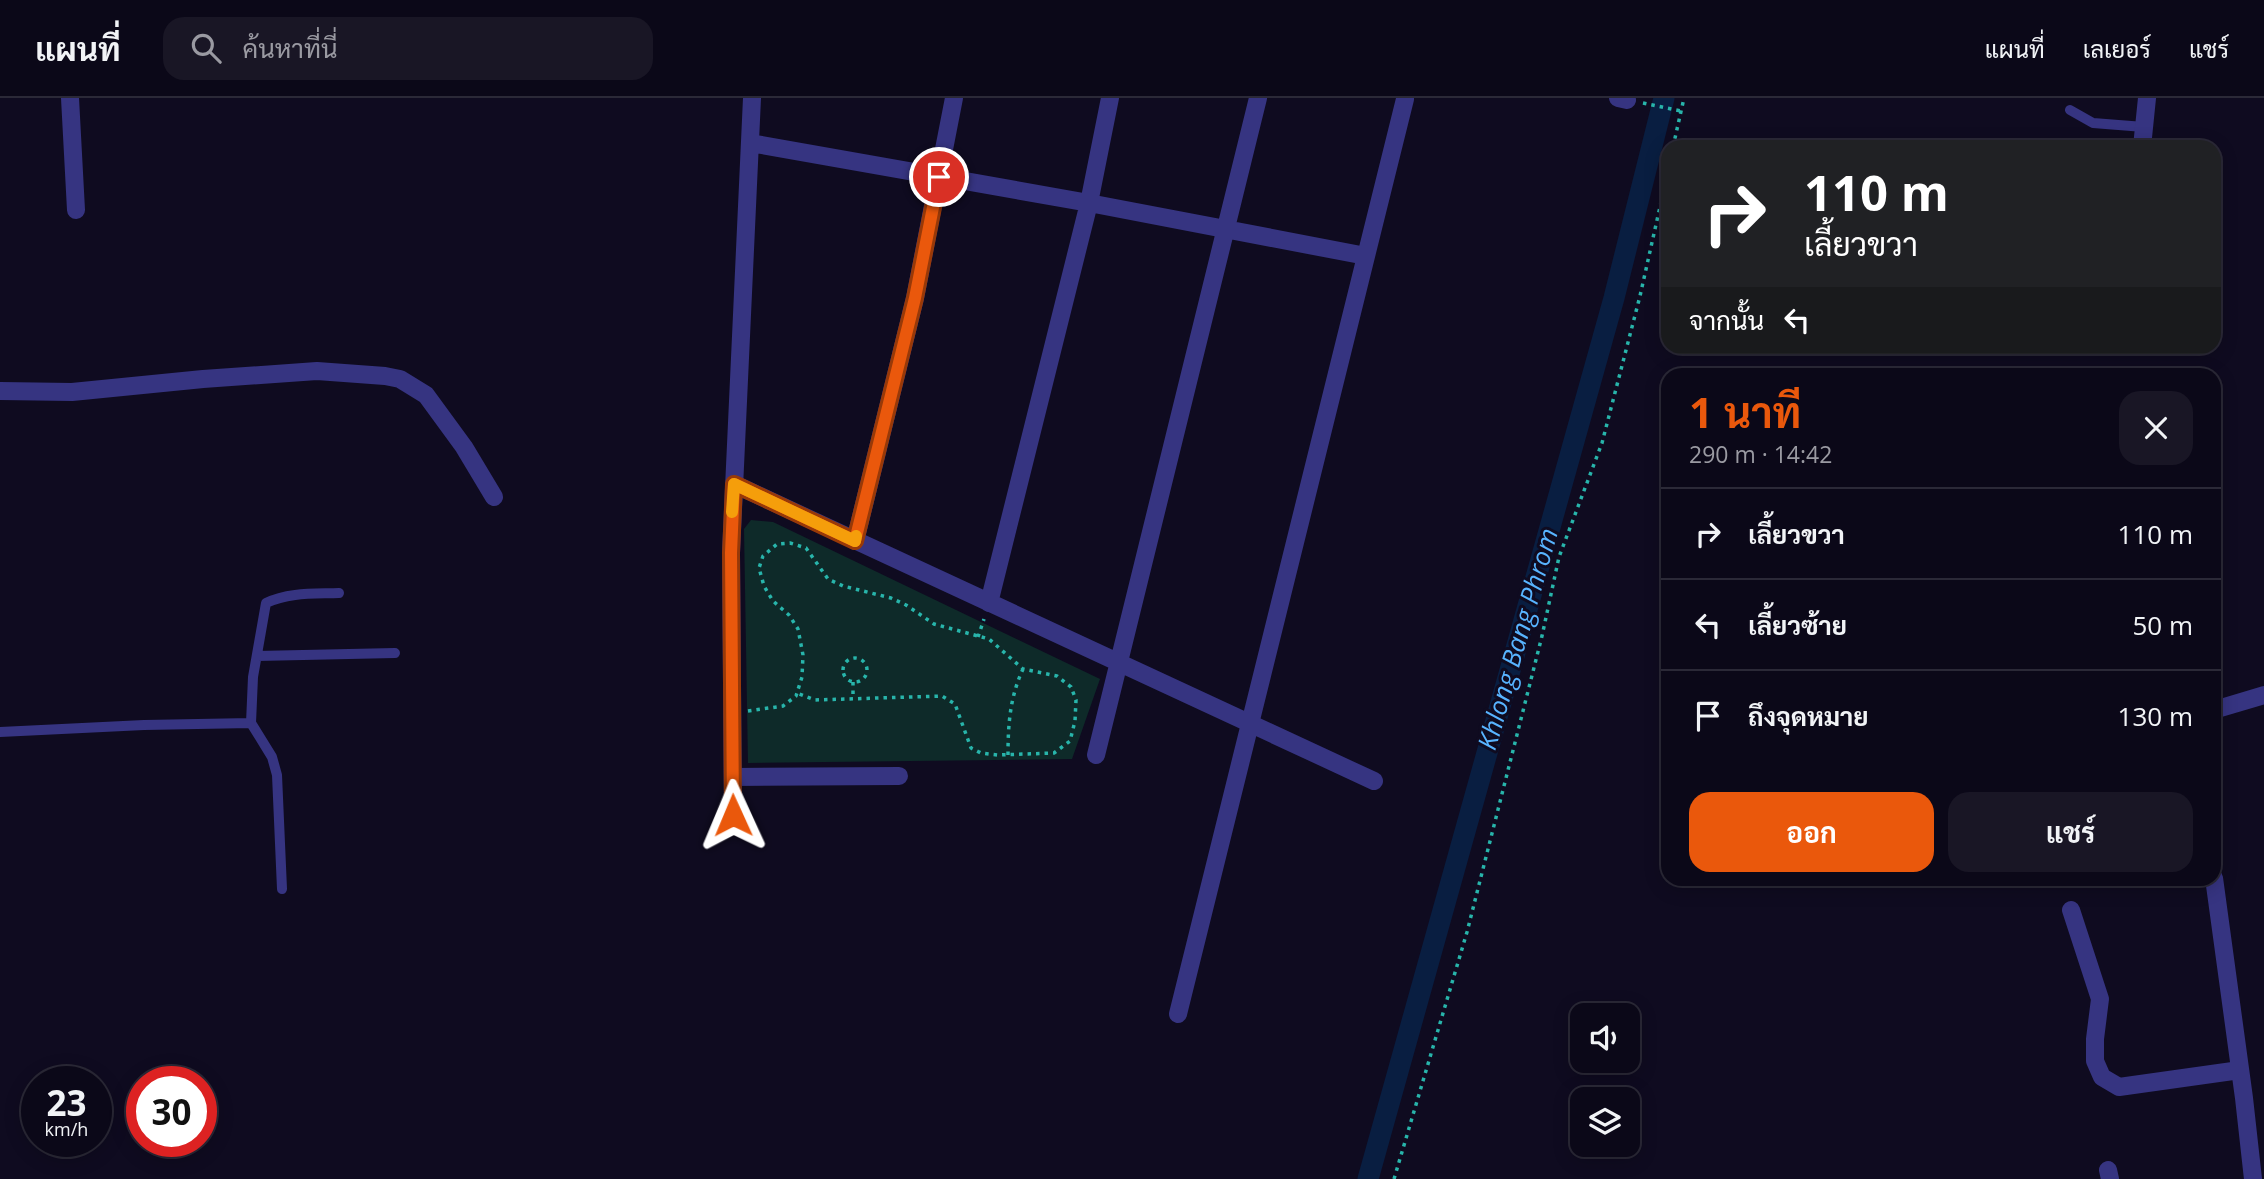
<!DOCTYPE html>
<html lang="th">
<meta charset="utf-8">
<style>
:root{--surface:#0b0818;--page:#191625;--text:#f1f3f6;--muted:#9a9aa2;--line:#2b2937;--accent:#ea580c}
body{margin:0;font-family:"Open Sans",Sarabun,sans-serif;background:var(--page);color:var(--text);height:100vh;display:flex;flex-direction:column;font-size:26px;white-space:nowrap}
*{box-sizing:border-box;margin:0}
p{font-size:23px;color:var(--muted)}
.icon{flex:none;width:38px;height:38px;fill:none;stroke:currentColor;stroke-width:2;stroke-linecap:round;stroke-linejoin:round}
.map{position:relative;flex:1;overflow:hidden}
.side{position:absolute;left:1661px;top:270px;width:560px;height:518px;display:flex;flex-direction:column;background:var(--surface);border-radius:21px;box-shadow:0 4px 18px #0003,0 0 0 2px var(--line)}
.side>*{flex:none}
.top-card{position:absolute;left:1661px;top:42px;width:560px;height:214px;border-radius:21px;box-shadow:0 4px 18px #0003,0 0 0 2px var(--line);background:#202124;color:#fff;overflow:hidden}
.buttons{position:absolute;left:1570px;top:905px;display:grid;gap:14px}
.buttons a{display:grid;place-items:center;width:70px;height:70px;border-radius:14px;background:var(--surface);box-shadow:0 4px 18px #0003,0 0 0 2px var(--line);font-size:35px}
.speed{position:absolute;left:21px;top:968px;display:flex;gap:14px;font-size:35px;font-weight:700;text-align:center}
.speed>*{display:grid;place-content:center;width:91px;height:91px;border-radius:50%;background:var(--surface);box-shadow:0 4px 18px #0003,0 0 0 2px var(--line);line-height:1}
.speed small{font-size:18px;font-weight:400}
.speed .limit{border:10px solid #d22;background:#fff;color:#111}
.pin{position:absolute;display:grid;place-items:center;width:60px;height:60px;color:#fff;margin:-30px;border:4px solid #fff;border-radius:50%;box-shadow:0 2px 7px #0007}
.me{position:absolute;width:77px;margin:-38px;rotate:359deg;stroke-linejoin:round;filter:drop-shadow(0 0 5px #0008)}
.turn{display:flex;align-items:center;gap:24px;height:147px;padding:0 28px;font-size:32px}
.turn .icon{width:91px;height:91px;stroke-width:2.5}
.turn b{display:block;font-size:49px;line-height:60px}
.then{display:flex;align-items:center;height:66px;padding:0 28px;background:#0003;gap:14px;font-size:26px}
.round{display:grid;place-items:center;flex:none;width:74px;height:74px;border-radius:21px;background:var(--page)}
.overview{display:flex;align-items:center;justify-content:space-between;height:119px;padding:0 28px}
h1{font-size:42px;font-weight:700;line-height:52px;color:var(--accent)}
.primary-button{display:flex;gap:14px;margin-top:auto;padding:14px 28px}
.primary-button a{flex:1;height:80px;border-radius:21px;background:var(--accent);color:#fff;font-size:28px;font-weight:700;line-height:80px;text-align:center}
.primary-button a+a{background:var(--page);color:var(--text)}
ul{padding:0;list-style:none}
li{display:flex;align-items:center;gap:21px;height:91px;padding:0 28px;border-top:2px solid var(--line)}
li div{flex:1}
li b{display:block;font-size:26px}
li em{font-style:normal}
header{display:flex;align-items:center;gap:42px;box-sizing:border-box;height:98px;padding:0 35px;background:var(--surface);border-bottom:2px solid var(--line)}
header strong{font-size:33px}
nav{display:flex;gap:38px;margin-inline-start:auto;font-size:24px}
.search{width:490px;height:63px;background:var(--page);display:flex;align-items:center;gap:18px;box-sizing:border-box;padding:0 24px;border-radius:21px;color:var(--muted);font-size:26px}
.map>svg:first-child{display:block}
</style>
<header>
<strong>แผนที่</strong>
<div class="search"><svg class="icon" aria-label="search" viewBox="0 0 24 24"><circle cx="10" cy="10" r="6"/><path d="M15 15l6 6"/></svg>ค้นหาที่นี่</div>
<nav><a>แผนที่</a><a>เลเยอร์</a><a>แชร์</a></nav>
</header>
<div class="map">
<svg width="2264" height="1081" viewBox="0 0 2264 1081">
<rect width="100%" height="100%" fill="#0f0b20"/>
<!-- green -->
<path fill="#0e2a29" d="M751 422 773 424 1100 581 1072 661 748 665 744 431Z"/>
<g fill="none" stroke-linecap="round" stroke-linejoin="round">
<!-- canal -->
<path stroke="#091e41" stroke-width="21" d="M1368 1081 1614 200 1664 0"/>
<!-- path -->
<path stroke="#28b5ab" stroke-width="3.5" stroke-dasharray="3.5 5" stroke-linecap="butt" d="M1643 5 1681 13
M1673 49 1684 0
M978 539 984 521
M843 572a12 12 0 1 1 24 0a12 12 0 1 1-24 0Z
M853 584V601
M748 613 783 608 796 598 802 579 803 557 798 531 789 517 773 503 764 488 759 470 763 458 777 446 790 445 806 450 828 481 843 488 891 500 906 507 934 526 989 541 1023 571 1057 578 1071 589 1076 602 1075 623 1070 643 1054 655 998 657 981 655 971 650 955 606 942 598 815 602 797 595
M1008 657C1008 626 1010 599 1023 571
M1394 1081 1467 834 1542 538 1559 459 1602 345 1640 198 1668 73"/>
<!-- service -->
<path stroke="#363481" stroke-width="10" d="M2070 12 2093 25 2144 29
M257 558 395 555
M251 625 253 579 266 505C289 494 315 496 339 495
M0 634 144 627 251 625 272 659 277 677 282 791"/>
<!-- minor -->
<path stroke="#363481" stroke-width="18" d="M70 0 76 112
M1618 0 1627 2
M750 45 1089 105 1366 158
M2142 49 2147 0
M0 293 72 294 203 281 317 273 385 278 400 281 426 297 464 349 494 399
M734 386 1374 683
M855 443 915 200 954 0
M989 505 1089 105 1110 0
M2214 612 2264 597
M1096 657 1258 0
M733 679 899 678
M733 717 731 455 752 0
M2214 780 2244 1000 2253 1081
M2071 812 2100 901 2095 941V963L2102 979 2119 989 2240 972
M1178 916 1405 1
M2108 1072 2110 1081"/>
</g>
<g fill="none" stroke-linecap="round" stroke-linejoin="round">
<defs>
<path id="route" d="M733 717 731 455 734 386 855 443 915 200 939 79"/>
</defs>
<!-- route casing -->
<use href="#route" stroke="#983908" stroke-width="18"/>
<!-- route -->
<use href="#route" stroke="#ea580c" stroke-width="12"/>
<!-- slow -->
<path stroke="#f59e0b" stroke-width="12" d="M732 414 734 386 855 443 856 438"/>
</g>
<g text-anchor="middle" stroke-width="6" stroke-linejoin="round" paint-order="stroke">
<!-- water labels -->
<g font-size="26" font-style="italic" fill="#58b4ff" stroke="#0f0b20">
<text transform="translate(1518 541) rotate(-74)" y="9">Khlong Bang Phrom</text>
</g>
</g>
</svg>
<div class="buttons">
<a><svg class="icon" aria-label="sound" viewBox="0 0 24 24"><path d="M4 9h4l5-4v14l-5-4H4zM17 9q2 3 0 6"/></svg></a>
<a><svg class="icon" aria-label="layers" viewBox="0 0 24 24"><path d="M12 4l9 5-9 5-9-5zM3 14l9 5 9-5"/></svg></a>
</div>
<div class="speed"><div>23<small>km/h</small></div><div class="limit">30</div></div>
<div class="pin" style="left:939px;top:79px;background:#d93025"><svg class="icon" aria-label="arrive" viewBox="0 0 24 24"><path d="M6 21V4h12l-3 4 3 4H6"/></svg></div>
<svg class="me" style="left:733px;top:717px" viewBox="-20 -20 40 40"><path d="M0-17L14 15 0 8-14 15z" fill="#ea580c" stroke="#fff" stroke-width="4"/></svg>
<div class="top-card">
<div class="turn"><svg class="icon" aria-label="right" viewBox="0 0 24 24"><path d="M7 20v-9h11M14 6l5 5-5 5"/></svg><div><b>110 m</b>เลี้ยวขวา</div></div>
<div class="then">จากนั้น<svg class="icon" aria-label="left" viewBox="0 0 24 24"><path d="M17 20v-9H6M10 6l-5 5 5 5"/></svg></div>
</div>
<section class="side">
<div class="overview"><div><h1>1 นาที</h1><p>290 m · 14:42</p></div><a class="round"><svg class="icon" aria-label="close" viewBox="0 0 24 24"><path d="M6 6l12 12M18 6L6 18"/></svg></a></div>
<ul>
<li><svg class="icon" aria-label="right" viewBox="0 0 24 24"><path d="M7 20v-9h11M14 6l5 5-5 5"/></svg><div><b>เลี้ยวขวา</b></div><em>110 m</em></li>
<li><svg class="icon" aria-label="left" viewBox="0 0 24 24"><path d="M17 20v-9H6M10 6l-5 5 5 5"/></svg><div><b>เลี้ยวซ้าย</b></div><em>50 m</em></li>
<li><svg class="icon" aria-label="arrive" viewBox="0 0 24 24"><path d="M6 21V4h12l-3 4 3 4H6"/></svg><div><b>ถึงจุดหมาย</b></div><em>130 m</em></li>
</ul>
<div class="primary-button"><a>ออก</a><a>แชร์</a></div>
</section>
</div>
